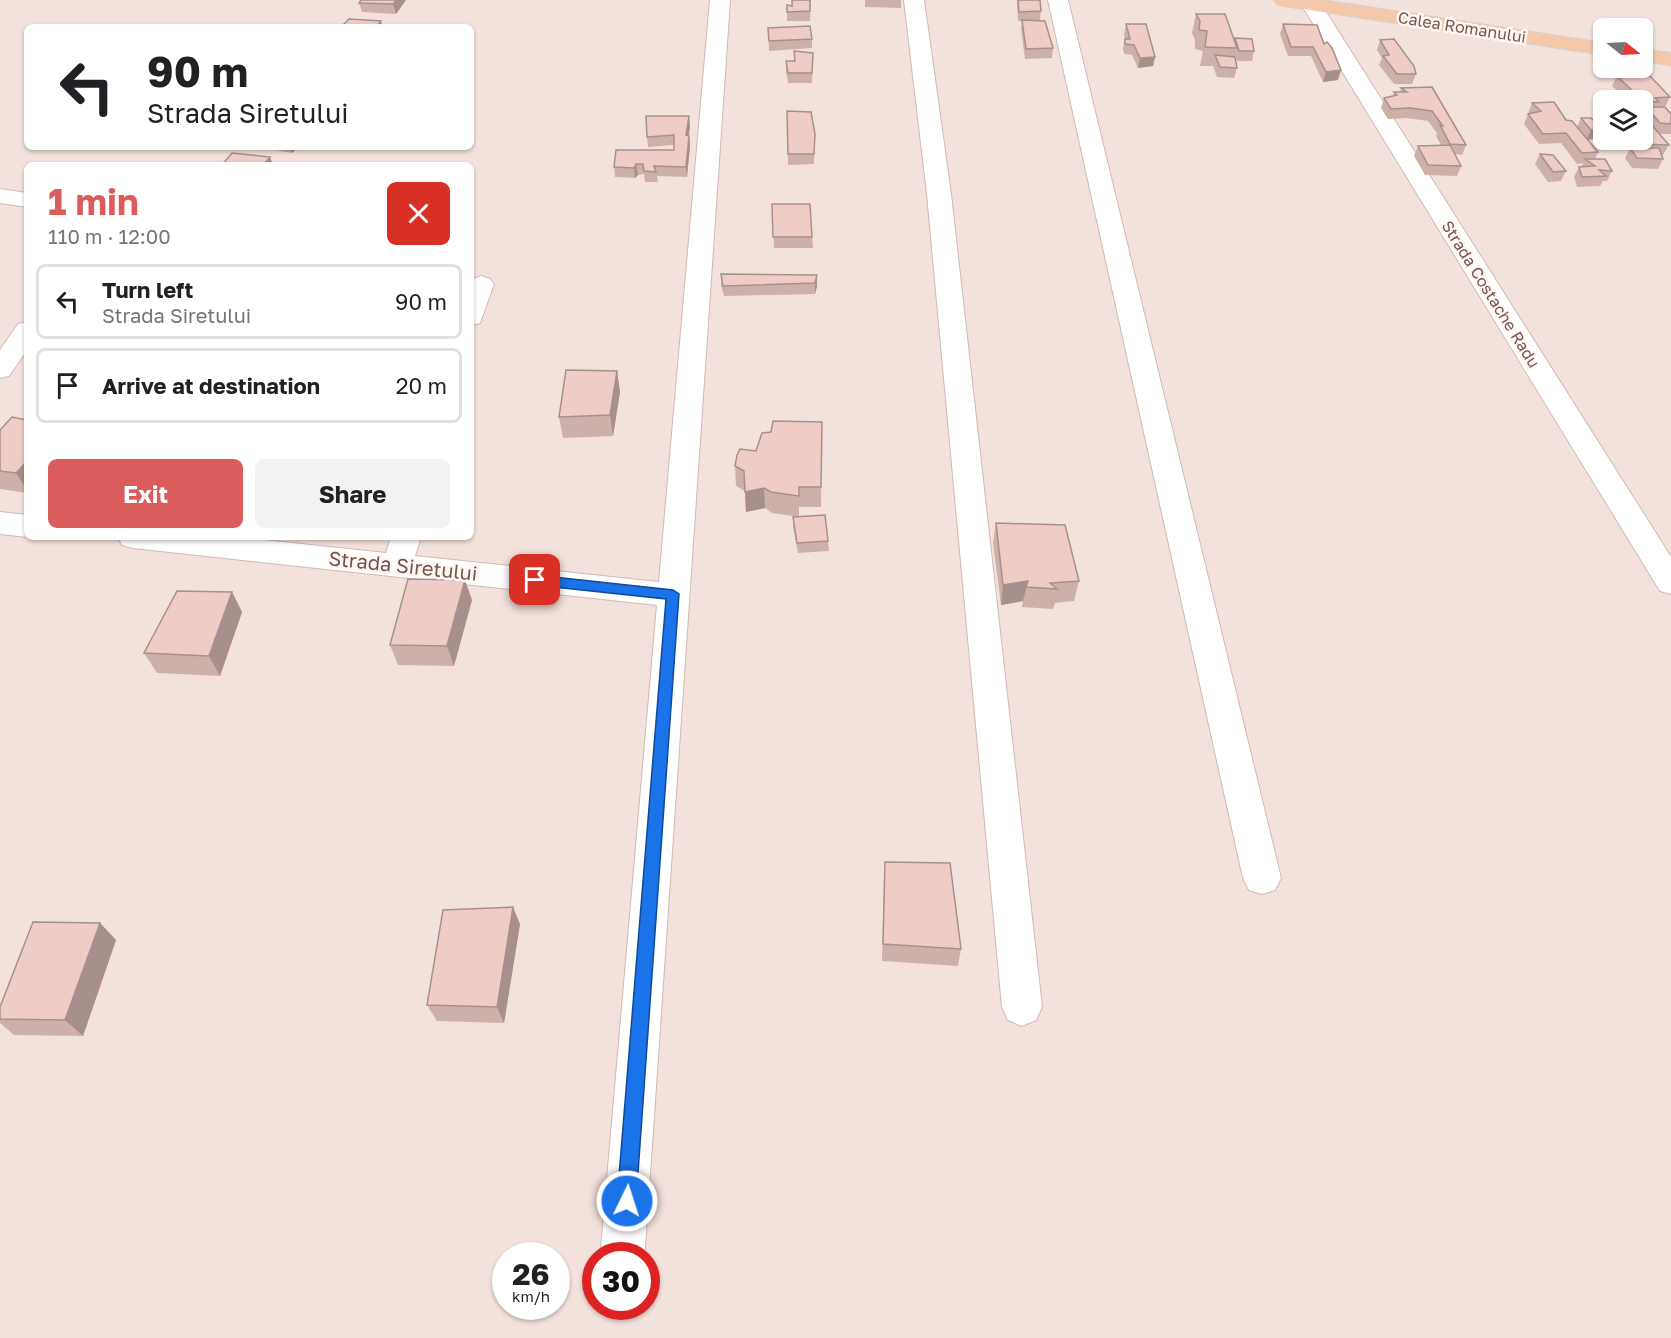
<!DOCTYPE html>
<meta charset="utf-8">
<style>
:root{--surface:#fff;--page:#f2f2f2;--text:#202124;--muted:#757577;--line:#e0e0e0;--accent:#db5c5d}
body{margin:0;font-family:"Golos Text",sans-serif;background:var(--page);color:var(--text);height:100vh;display:flex;flex-direction:column;font-size:22px;white-space:nowrap}
*{box-sizing:border-box;margin:0}
p{font-size:20px;color:var(--muted)}
.icon{flex:none;width:33px;height:33px;fill:none;stroke:currentColor;stroke-width:2;stroke-linecap:round;stroke-linejoin:round}
.map{position:relative;flex:1;overflow:hidden}
.details{position:absolute;left:24px;top:162px;width:450px;height:378px;display:flex;flex-direction:column;background:var(--surface);border-radius:9px;box-shadow:0 2px 4px #0004}
.details>*{flex:none}
.banner{position:absolute;left:24px;top:24px;width:450px;height:126px;border-radius:9px;box-shadow:0 2px 4px #0004;background:#fff;color:var(--text);overflow:hidden}
.needle{width:39px;rotate:108deg}
.controls{position:absolute;left:1593px;top:18px;display:grid;gap:12px}
.controls a{display:grid;place-items:center;width:60px;height:60px;border-radius:9px;background:var(--surface);box-shadow:0 2px 4px #0004;font-size:30px}
.speed{position:absolute;left:492px;top:1242px;display:flex;gap:12px;font-size:30px;font-weight:700;text-align:center}
.speed>*{display:grid;place-content:center;width:78px;height:78px;border-radius:50%;background:var(--surface);box-shadow:0 2px 4px #0004;line-height:1}
.speed small{font-size:15px;font-weight:400}
.speed .limit{border:9px solid #d22;background:#fff;color:#111}
.pin{position:absolute;display:grid;place-items:center;width:51px;height:51px;color:#fff;margin:-26px;border-radius:12px;box-shadow:0 3px 9px #0006}
.me{position:absolute;width:66px;margin:-33px;rotate:4deg;stroke-linejoin:round;filter:drop-shadow(0 0 4px #0008)}
.turn{display:flex;align-items:center;gap:21px;height:126px;padding:0 24px;font-size:27px}
.turn .icon{width:78px;height:78px;stroke-width:2.5}
.turn b{display:block;font-size:42px;line-height:51px}
.round{display:grid;place-items:center;flex:none;width:63px;height:63px;border-radius:9px;background:var(--page)}
.head{display:flex;align-items:center;justify-content:space-between;height:102px;padding:0 24px}
h1{font-size:36px;font-weight:700;line-height:45px;color:var(--accent)}
.action{display:flex;gap:12px;margin-top:auto;padding:12px 24px}
.action a{flex:1;height:69px;border-radius:9px;background:var(--accent);color:#fff;font-size:24px;font-weight:700;line-height:69px;text-align:center}
.action a+a{background:var(--page);color:var(--text)}
ul{padding:0;list-style:none}
li{display:flex;align-items:center;gap:18px;height:75px;margin:0 12px 9px;padding:0 12px;border:3px solid var(--line);border-radius:9px}
li div{flex:1}
li b{display:block;font-size:22px}
li em{font-style:normal}
.map>svg:first-child{display:block}
</style>
<div class="map">
<svg width="1671" height="1338" viewBox="0 0 1671 1338">
<rect width="100%" height="100%" fill="#fbf2ec"/>
<!-- residential -->
<path fill="#f3e2db" fill-rule="evenodd" d="M0 0H1671V1338H0ZM27 27H471V147H27ZM1604 28H1642V68H1604ZM1604 100H1642V140H1604ZM27 165H471V537H27ZM506 1256H556V1306H506ZM596 1256H646V1306H596Z"/>
<g fill="none" stroke-linecap="round" stroke-linejoin="round">
<defs>
<path id="street" d="M710 0H730L645 1248 642 1256H604L601 1248 657 605 133 548 122 545 118 537H235L386 553 391 537H421L415 556 659 582Z
M904 0H924L951 194 1042 1007 1036 1020 1022 1026 1008 1020 1002 1007 927 194Z
M1048 0H1068L1281 878 1275 890 1262 894 1249 890 1243 878Z
M1304 0H1318L1321 4 1671 557V594L1660 591 1301 4Z
M0 189 27 193V207L0 203Z
M481 276 490 279 494 284 480 323 471 325V280Z
M27 322V350L9 376 0 378V350L18 324Z
M0 512 27 515V537L0 534Z"/>
<path id="primary" d="M1274 0H1322L1604 43V55L1284 6 1277 4Z
M1642 49 1671 53V65L1642 61Z"/>
</defs>
<!-- street casing -->
<use href="#street" stroke="#d0bab4" stroke-width="2"/>
<!-- primary casing -->
<use href="#primary" stroke="#d9cfce" stroke-width="2"/>
<!-- street -->
<use href="#street" fill="#fff" fill-rule="evenodd"/>
<!-- primary -->
<use href="#primary" fill="#f4c8ab" fill-rule="evenodd"/>
</g>
<!-- wall -->
<path fill="#ceb0aa" d="M406 0 396 14 362 12 359 3Z
M811 0 810 21H787V5L792 6Z
M865 0H901V8L865 7Z
M1017 0H1040L1041 11 1040 20 1053 48 1052 58 1025 59 1021 29 1022 21H1018Z
M1196 14 1235 41V38L1254 51 1252 61H1237L1235 55V57L1237 68 1234 78 1217 77 1213 66H1200L1203 51 1195 49V40L1192 33Z
M1126 24 1155 57 1153 66 1138 68 1132 55 1124 54 1123 48 1125 39 1124 34Z
M1283 24 1317 25 1338 80 1323 82 1311 56H1288L1280 34Z
M768 28 812 39V48L769 51Z
M1380 40 1416 74 1412 84H1394L1379 65 1382 58 1377 50Z
M794 51 813 53 812 83H788L786 71V61H794Z
M1617 76 1670 97 1665 107 1671 114V134H1659L1669 145 1663 155H1662L1663 159 1658 169 1632 168 1625 158 1629 151 1628 149 1618 148 1611 140H1642L1643 115 1644 112H1642V100H1627L1612 86Z
M1432 87 1466 145 1462 155 1455 154 1461 166 1457 176 1425 175 1414 156 1418 146 1441 145 1436 136 1437 133 1428 121 1407 118 1388 119 1381 108 1384 98 1393 96 1394 92H1400L1401 88Z
M1532 103 1566 120 1577 127 1581 118 1594 121 1604 122V138L1588 140 1598 152 1595 159 1612 171 1607 181H1603L1600 186 1577 187 1574 177 1579 167H1581L1583 163 1577 164 1561 143 1539 144 1524 124Z
M787 111 815 134 814 164 788 165Z
M690 126 689 136 690 146 687 177 657 176 658 182H645L644 174 638 175 635 178 615 177 614 167 674 150V145L648 147 647 137Z
M257 147H298L292 153Z
M1540 154 1566 171 1561 181 1548 182 1535 164Z
M772 204 812 237 813 248H774Z
M721 274 817 275V286L815 294 724 296 721 285Z
M617 371 620 392 613 436 563 438 559 417Z
M27 420V493L0 489V430Z
M822 422 821 507H799V517L828 541 829 551 798 553 793 527V517H799L772 513 765 508 746 512 745 491 736 486 735 466 756 451 771 432Z
M996 523 1079 581 1074 601 1055 603 1053 609 1022 607 1023 601 1001 605 993 543Z
M232 592 242 612 220 676 157 673 144 653Z
M472 600 454 666 398 665 390 645Z
M884 880 961 949 958 966 882 961Z
M100 923 116 940 83 1036 14 1035 0 1023V1007Z
M520 924 504 1023 437 1021 427 1005Z"/>
<!-- shaded-wall -->
<path fill="#a7908b" d="M396 0H406L396 14 393 4Z
M381 21 383 27H376Z
M1155 57 1153 66 1138 68 1140 58Z
M1341 70 1338 80 1323 82 1326 72Z
M689 116 690 126 687 146 686 135Z
M1604 128V138L1586 140 1591 130Z
M689 136 690 146 687 177 686 167Z
M290 147H298L292 153Z
M270 157 273 165H263Z
M636 164 638 175 635 178 634 168Z
M817 275V286L815 294V283Z
M617 371 620 392 613 436 610 415Z
M27 461V490L16 473Z
M764 488 765 508 746 512 745 492Z
M465 580 472 600 454 666 447 646Z
M1028 581 1023 601 1001 605 1003 585Z
M232 592 242 612 220 676 209 656Z
M513 907 520 924 504 1023 497 1007Z
M100 923 116 940 83 1036 65 1020Z"/>
<!-- building -->
<path fill="#efcdc6" stroke="#a7908b" stroke-width="1.5" d="M361 0H396L393 4 359 3Z
M792 0H810V11L787 12V5L792 6Z
M1018 0H1040L1041 11 1019 12Z
M1196 14H1225L1237 48 1205 47 1207 31 1199 30 1200 21Z
M349 19 381 21 376 27H341Z
M1022 20 1045 21 1053 48 1026 49Z
M1126 24H1146L1155 57 1140 58 1134 45 1125 44V39H1130Z
M1283 24 1317 25 1324 44 1327 42 1332 48 1341 70 1326 72 1313 47H1291Z
M810 26 812 39 769 41 768 28Z
M1235 38 1252 39 1254 51H1239Z
M1394 39 1414 66 1416 74H1397L1383 56 1389 55 1380 40Z
M794 51 813 53 812 73H788L786 61H795Z
M1215 55 1235 57 1237 68 1220 67Z
M1617 76H1650L1670 97 1655 98 1659 102 1643 101Z
M1432 87 1466 145 1450 144 1440 125 1443 126 1432 111 1410 108 1391 109 1384 98 1397 95 1394 92H1407L1401 88Z
M1554 102 1566 120 1572 121 1598 152 1582 153 1566 133 1543 134 1528 114 1541 111 1532 103Z
M1646 107H1665L1671 114V124L1660 123Z
M787 111 811 112 815 134 814 154H788Z
M1642 114 1669 145 1636 144 1633 140H1642Z
M646 116H689L686 135 689 136 686 167 654 166 656 172 644 171 643 164H636L634 168 614 167 616 150H674V135L647 137Z
M1581 118H1591L1594 121 1604 122V128L1591 130Z
M1450 145 1461 166 1428 165 1418 146Z
M1630 148H1659L1663 159 1637 158Z
M232 153 270 157 263 165H222Z
M1540 154 1553 155 1566 171 1553 172Z
M1585 159H1605L1612 171 1599 170 1606 176 1582 177 1579 167 1595 166Z
M772 204H810L812 237H773Z
M721 274 817 275 815 283 723 286Z
M566 370 617 371 610 415 559 417Z
M12 417 27 420V461L16 473 0 471V430Z
M773 421 822 422 821 487H799V496L771 492 764 488 745 492 744 471 735 466 737 455 740 449 756 451 762 433 771 432Z
M825 515 828 541 797 543 793 517Z
M996 523 1065 525 1079 581 1050 583 1057 589 1026 587 1028 581 1003 585Z
M408 579 465 580 447 646 390 645Z
M177 591 232 592 209 656 144 653Z
M885 862 950 863 961 949 883 944Z
M513 907 497 1007 427 1005 443 910Z
M33 922 100 923 65 1020 0 1019V1007Z"/>
<!-- route -->
<path fill="#1a73e8" stroke="#114b97" stroke-width="1.5" d="M535 575 673 590 679 594 636 1201 633 1208 627 1210 620 1208 617 1201 666 599 535 585 529 580Z"/>
<g text-anchor="middle" stroke-width="5" stroke-linejoin="round" paint-order="stroke">
<!-- far-street labels -->
<g font-size="16" fill="#765550" stroke="#fef7f3">
<text transform="translate(1462 27) rotate(9)" y="6">Calea Romanului</text>
<text transform="translate(1491 294) rotate(58)" y="6">Strada Costache Radu</text>
</g>
<!-- street labels -->
<g font-size="20" fill="#765550" stroke="#fef7f3">
<text transform="translate(403 566) rotate(6)" y="7">Strada Siretului</text>
</g>
</g>
</svg>
<div class="controls">
<a><svg class="needle" viewBox="-14 -14 28 28"><path d="M0-13l5 13h-10z" fill="#e53935"/><path d="M0 13l5-13h-10z" fill="#757577"/></svg></a>
<a><svg class="icon" aria-label="layers" viewBox="0 0 24 24"><path d="M12 4l9 5-9 5-9-5zM3 14l9 5 9-5"/></svg></a>
</div>
<div class="speed"><div>26<small>km/h</small></div><div class="limit">30</div></div>
<div class="pin" style="left:535px;top:580px;background:#d93025"><svg class="icon" aria-label="arrive" viewBox="0 0 24 24"><path d="M6 21V4h12l-3 4 3 4H6"/></svg></div>
<svg class="me" style="left:627px;top:1201px" viewBox="-20 -20 40 40"><circle r="17" fill="#1a73e8" stroke="#fff" stroke-width="3"/><path d="M0-11L8 9 0 5-8 9z" fill="#fff"/></svg>
<div class="banner">
<div class="turn"><svg class="icon" aria-label="left" viewBox="0 0 24 24"><path d="M17 20v-9H6M10 6l-5 5 5 5"/></svg><div><b>90 m</b>Strada Siretului</div></div>
</div>
<section class="details">
<div class="head"><div><h1>1 min</h1><p>110 m · 12:00</p></div><a class="round" style="background:#d93025;color:#fff"><svg class="icon" aria-label="close" viewBox="0 0 24 24"><path d="M6 6l12 12M18 6L6 18"/></svg></a></div>
<ul>
<li><svg class="icon" aria-label="left" viewBox="0 0 24 24"><path d="M17 20v-9H6M10 6l-5 5 5 5"/></svg><div><b>Turn left</b><p>Strada Siretului</p></div><em>90 m</em></li>
<li><svg class="icon" aria-label="arrive" viewBox="0 0 24 24"><path d="M6 21V4h12l-3 4 3 4H6"/></svg><div><b>Arrive at destination</b></div><em>20 m</em></li>
</ul>
<div class="action"><a>Exit</a><a>Share</a></div>
</section>
</div>
